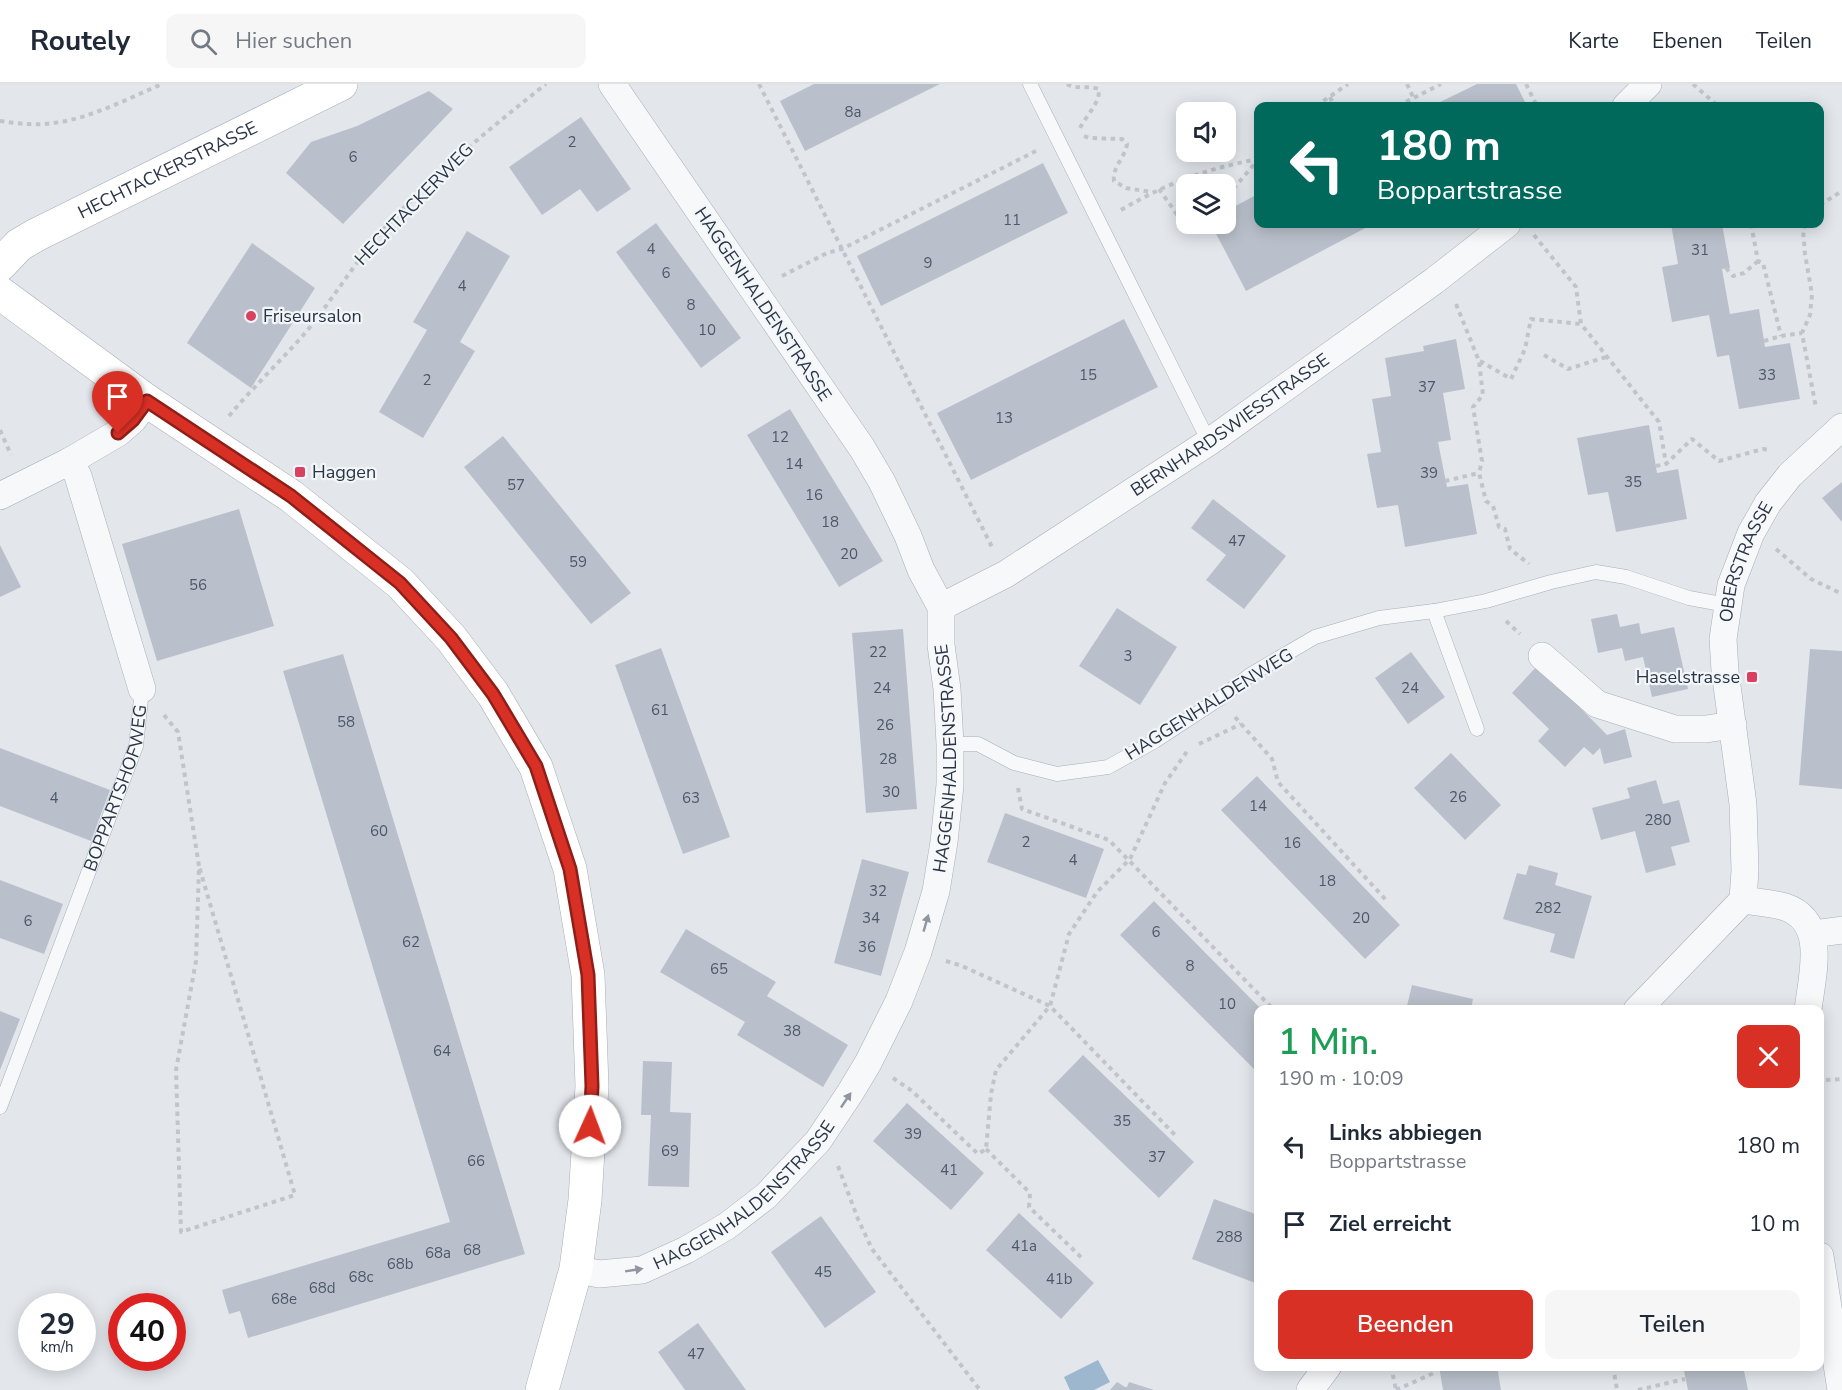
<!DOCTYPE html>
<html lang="de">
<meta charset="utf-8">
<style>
:root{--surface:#fff;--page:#f6f6f7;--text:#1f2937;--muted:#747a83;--line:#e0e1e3;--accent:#d93025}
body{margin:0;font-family:"Nunito Sans",sans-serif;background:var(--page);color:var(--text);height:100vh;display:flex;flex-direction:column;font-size:22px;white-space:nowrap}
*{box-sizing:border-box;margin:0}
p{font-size:20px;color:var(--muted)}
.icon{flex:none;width:33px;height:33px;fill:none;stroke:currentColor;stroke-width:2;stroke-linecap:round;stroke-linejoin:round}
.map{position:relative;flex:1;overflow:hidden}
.sheet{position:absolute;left:1254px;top:921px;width:570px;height:366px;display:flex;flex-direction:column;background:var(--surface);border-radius:12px;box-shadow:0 3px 15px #0003}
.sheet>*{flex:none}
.top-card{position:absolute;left:1254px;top:18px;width:570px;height:126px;border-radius:12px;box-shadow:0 3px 15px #0003;background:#00695c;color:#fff;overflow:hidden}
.tools{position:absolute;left:1176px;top:18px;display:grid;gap:12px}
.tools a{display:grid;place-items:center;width:60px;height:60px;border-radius:12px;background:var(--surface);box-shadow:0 3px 15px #0003;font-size:30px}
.speed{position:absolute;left:18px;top:1209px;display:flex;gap:12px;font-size:30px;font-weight:700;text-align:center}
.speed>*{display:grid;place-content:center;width:78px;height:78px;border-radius:50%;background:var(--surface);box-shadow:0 3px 15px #0003;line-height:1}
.speed small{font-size:15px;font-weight:400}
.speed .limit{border:9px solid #d22;background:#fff;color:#111}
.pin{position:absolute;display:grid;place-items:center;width:51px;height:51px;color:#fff;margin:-62px -26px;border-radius:50% 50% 50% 0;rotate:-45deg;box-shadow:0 0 6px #0007}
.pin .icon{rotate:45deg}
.me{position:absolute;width:66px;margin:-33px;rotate:2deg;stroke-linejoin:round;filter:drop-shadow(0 0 4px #0008)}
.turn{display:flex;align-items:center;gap:21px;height:126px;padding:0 24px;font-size:27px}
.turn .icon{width:78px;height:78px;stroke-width:2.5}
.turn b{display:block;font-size:42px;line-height:51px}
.round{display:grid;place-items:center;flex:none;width:63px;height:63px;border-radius:12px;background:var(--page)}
.head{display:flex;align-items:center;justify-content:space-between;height:102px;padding:0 24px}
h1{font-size:36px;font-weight:600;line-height:45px;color:#1e9e55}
.primary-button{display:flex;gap:12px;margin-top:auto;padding:12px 24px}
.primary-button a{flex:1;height:69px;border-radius:12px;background:var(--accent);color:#fff;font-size:24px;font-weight:600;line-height:69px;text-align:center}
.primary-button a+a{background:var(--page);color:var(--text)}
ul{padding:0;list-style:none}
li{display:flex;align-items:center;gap:18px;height:78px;padding:0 24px}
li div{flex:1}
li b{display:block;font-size:22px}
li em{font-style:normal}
header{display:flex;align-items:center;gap:36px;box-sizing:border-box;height:84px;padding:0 30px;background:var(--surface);border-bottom:2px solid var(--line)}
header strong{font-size:28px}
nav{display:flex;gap:33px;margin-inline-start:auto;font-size:21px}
.search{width:420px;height:54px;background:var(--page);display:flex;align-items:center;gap:15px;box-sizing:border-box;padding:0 21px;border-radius:12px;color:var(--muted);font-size:22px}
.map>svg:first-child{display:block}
</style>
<header>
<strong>Routely</strong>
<div class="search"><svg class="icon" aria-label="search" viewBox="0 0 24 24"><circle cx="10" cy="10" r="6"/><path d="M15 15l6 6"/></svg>Hier suchen</div>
<nav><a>Karte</a><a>Ebenen</a><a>Teilen</a></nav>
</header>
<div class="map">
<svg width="1842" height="1306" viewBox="0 0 1842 1306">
<rect width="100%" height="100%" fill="#e3e7ec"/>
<!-- water -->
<path fill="#9cb7ce" d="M1098 1276 1110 1298 1094 1306H1070L1064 1293Z"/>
<!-- building -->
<path fill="#bac0cb" d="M814 0H940L805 67 780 17Z
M1477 0H1516L1527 22H1432Z
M429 7 453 25 343 140 286 89 311 58 357 42Z
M581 33 631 105 597 128 580 105 542 131 509 83Z
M1043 79 1068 129 881 222 857 172Z
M1258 110V140H1373L1246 207 1211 140H1226V127Z
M656 139 741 254 701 284 616 168Z
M1671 140H1722L1730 184 1722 185 1730 230 1759 225 1765 263 1790 259 1800 315 1739 325 1729 271 1717 273 1709 231 1672 238 1662 183 1678 180Z
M467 147 510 172 460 258 475 267 423 354 379 328 427 246 413 238Z
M252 159 315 204 251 304 187 259Z
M1124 235 1158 303 971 396 937 329Z
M1456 255 1465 305 1443 309 1451 356 1438 358 1447 403 1468 400 1477 450 1405 463 1398 421 1377 424 1367 370 1381 368 1372 315 1391 312 1385 274 1424 267 1423 262Z
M790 325 883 477 839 503 747 351Z
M1649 341 1657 389 1678 385 1687 435 1616 448 1608 408 1588 411 1577 354Z
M503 352 631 509 591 540 464 383Z
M1842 398V438L1822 414Z
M1213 415 1286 472 1244 525 1206 496 1226 471 1191 444Z
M239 425 274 542 157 577 122 460Z
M0 461 21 503 0 513Z
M1117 524 1177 563 1140 621 1079 582Z
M1617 530 1620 543 1639 539 1641 550 1674 543 1688 605 1652 613 1643 573 1625 577 1622 564 1598 569 1591 535Z
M903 545 917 725 866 729 852 549Z
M661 564 730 753 683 770 615 581Z
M1810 565 1842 567V705L1799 701Z
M1411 568 1445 613 1408 640 1375 594Z
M343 570 525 1170 248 1254 240 1227 229 1230 222 1206 450 1138 283 587Z
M1538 581 1607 651 1625 645 1632 673 1604 680 1600 664 1593 671 1584 663 1565 683 1538 657 1549 645 1512 609Z
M0 664 110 706 91 757 0 722Z
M1451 669 1501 721 1465 756 1414 704Z
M1257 692 1400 841 1365 875 1221 726Z
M1656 696 1663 720 1679 716 1690 758 1671 763 1676 781 1646 789 1635 747 1601 756 1592 724 1630 714 1627 704Z
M1005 729 1104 765 1086 814 987 778Z
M862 775 909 788 881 892 834 879Z
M1529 781 1558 789 1555 801 1592 812 1574 875 1550 868 1555 850 1503 835 1517 789 1526 791Z
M0 796 63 820 44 870 0 854Z
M1154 817 1262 926H1258V989L1120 851Z
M686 845 776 898 767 912 848 961 823 1003 737 951 745 938 660 888Z
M1412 901 1473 915 1471 926H1406Z
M0 927 20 935 0 986Z
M1083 971 1194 1078 1159 1114 1048 1007Z
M643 977 672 978 670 1028 691 1029 689 1103 648 1102 651 1031H641Z
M907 1019 984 1089 951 1126 873 1057Z
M1214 1115 1258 1131V1200L1192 1175Z
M1019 1129 1094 1199 1061 1235 986 1166Z
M821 1132 876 1208 825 1244 771 1168Z
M698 1239 746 1306H685L658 1268Z
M1439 1282H1497L1501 1306H1443Z
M1683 1282H1743L1748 1306H1688Z
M1117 1298 1125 1303H1127L1129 1298 1154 1306H1110Z"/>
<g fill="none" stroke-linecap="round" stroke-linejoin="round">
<defs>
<g id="lane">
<path d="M1030 0 1209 358"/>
<path d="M1434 527 1477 645"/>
<path d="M950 660H978L1014 679 1057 690 1108 683 1155 657 1219 615 1250 591 1315 553 1379 534 1434 527 1486 517 1551 498 1596 488 1626 493 1689 514 1727 521"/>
<path id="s1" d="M0 1023 136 662 142 605"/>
</g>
<g id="street">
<path d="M1626 22 1648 0"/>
<path d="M70 377 78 392 142 605"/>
<path d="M0 412 70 377 118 349 133 336 147 317"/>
<path id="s2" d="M941 523 1006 490 1209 358 1434 197 1507 140"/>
<path d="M1542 572 1597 620 1675 645H1706L1733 641"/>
<path d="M1743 816C1756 818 1772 819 1785 823 1828 837 1812 891 1808 926"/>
<path d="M1813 850 1842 846"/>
<path id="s3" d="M1637 926 1743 816 1745 786 1743 720 1725 587 1723 555 1731 501 1751 449 1768 419 1790 391 1842 343"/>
<path d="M1820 1172 1841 1306"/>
<path id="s4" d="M576 1185 599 1190 642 1186 686 1166 727 1142 766 1112 818 1057 850 1009 868 979 899 917 918 868 936 807 944 758 950 701V660L947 605 941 561V523L921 486 908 452 882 398 862 364 612 0"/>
<path d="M1310 1306 1328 1282"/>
</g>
<g id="secondary">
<path id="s5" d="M0 181 19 161 36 151 341 0"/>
<path d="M0 209 147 317 291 412 400 499 451 554 493 610 536 683 570 785 588 891 592 1002 585 1116 576 1185 542 1306"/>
</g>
</defs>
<!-- lane casing -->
<use href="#lane" stroke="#a7aeb7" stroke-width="15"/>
<!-- street casing -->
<use href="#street" stroke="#a7aeb7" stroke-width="28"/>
<!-- secondary casing -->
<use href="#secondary" stroke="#a7aeb7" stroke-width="34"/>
<!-- path -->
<path stroke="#c1c5cb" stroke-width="4" stroke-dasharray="4.5 4.5" stroke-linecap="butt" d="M759 0 992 463
M1067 0C1077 6 1088 1 1099 5 1100 19 1086 32 1080 44
M1407 0 1414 15
M1526 0 1537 22
M1693 0 1718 22
M1330 13 1334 22
M1316 22 1348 0
M1398 22 1441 0
M0 37C9 38 19 40 28 40 75 43 120 18 162 0
M1084 52 1089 54 1122 55 1127 60C1125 74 1112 83 1114 97L1126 104 1151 108
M1159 105 1183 139 1186 136
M1226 110 1233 105 1258 76
M1820 121 1842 107
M1121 126C1167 99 1206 85 1258 75
M1751 140 1758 177 1763 179 1781 252
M1805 140 1803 146 1805 170 1812 210 1810 231 1802 249 1816 324
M1751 141 1759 140
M1534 151 1576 203 1581 240 1659 338 1666 380
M1726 184 1733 192 1744 189 1758 177
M782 192 827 169 842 165 1036 67
M1456 220 1479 277 1483 311 1473 323 1482 377 1479 389 1486 417 1493 422 1499 443 1505 445 1510 465 1529 480
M1764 257 1781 252 1802 249
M1544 271 1568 285 1606 273
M1480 277 1511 295 1525 265 1531 235 1581 240
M229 332C253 303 281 277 306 248 333 215 355 178 383 146 432 92 489 45 546 0
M0 346 11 371
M1656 382 1666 380 1692 355 1719 377 1763 365 1771 366
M1445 397 1479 389
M1776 465 1811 495 1842 510
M1506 537 1520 550
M164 631 178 648 199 782 196 877 176 986 181 1148 295 1111 199 782
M1235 633 1272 675 1278 698 1386 816
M1199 660 1241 640
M1018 704 1022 725 1109 756 1274 926
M946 877 962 882 1050 922 1175 1051
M893 994 912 1007 978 1070 986 1065 991 1010 996 986 1050 922 1069 850 1097 808 1130 775 1165 699 1188 666
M1826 996 1842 995
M986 1065 1030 1109 1029 1123 1082 1174
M838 1082 858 1135 872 1165 980 1306
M1391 1282 1396 1306
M1613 1282 1617 1306
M1396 1306 1434 1289
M1638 1306 1685 1295"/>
<!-- lane -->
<use href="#lane" stroke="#f6f8fa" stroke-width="14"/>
<!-- street -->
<use href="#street" stroke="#f6f8fa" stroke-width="27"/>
<!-- secondary -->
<use href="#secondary" stroke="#fff" stroke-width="33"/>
</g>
<!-- one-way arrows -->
<defs><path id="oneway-solid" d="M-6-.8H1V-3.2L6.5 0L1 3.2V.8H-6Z" transform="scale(1.5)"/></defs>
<g fill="#9096a0">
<use href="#oneway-solid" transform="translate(926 839) rotate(-74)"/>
<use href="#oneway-solid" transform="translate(846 1016) rotate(-56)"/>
<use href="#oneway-solid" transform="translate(634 1186) rotate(-9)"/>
</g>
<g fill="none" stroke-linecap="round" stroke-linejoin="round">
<defs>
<path id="route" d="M118 349 133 336 147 317 291 412 400 499 451 554 493 610 536 682 570 785 588 891 592 1002 590 1042"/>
</defs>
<!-- route casing -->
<use href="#route" stroke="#8d1f18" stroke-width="15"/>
<!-- route -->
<use href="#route" stroke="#d93025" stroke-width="10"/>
</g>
<!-- markers -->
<g fill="#d9415e" stroke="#f3f6f9" stroke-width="2">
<circle cx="251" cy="232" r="6"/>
<rect x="294" y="382" width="12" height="12" rx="3"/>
<rect x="1746" y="587" width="12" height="12" rx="3"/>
</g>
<g text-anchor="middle" stroke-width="4.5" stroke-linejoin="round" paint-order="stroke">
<!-- number labels -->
<g font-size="15" fill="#4d5867">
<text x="853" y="33">8a</text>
<text x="572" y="63">2</text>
<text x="353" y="78">6</text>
<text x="1012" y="141">11</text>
<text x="651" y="170">4</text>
<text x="1700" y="171">31</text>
<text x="928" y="184">9</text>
<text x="666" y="194">6</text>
<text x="462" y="207">4</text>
<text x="691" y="226">8</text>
<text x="707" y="251">10</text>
<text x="1088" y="296">15</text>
<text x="1767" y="296">33</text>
<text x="427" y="301">2</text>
<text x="1427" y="308">37</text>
<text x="1004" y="339">13</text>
<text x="780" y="358">12</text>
<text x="794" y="385">14</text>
<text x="1429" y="394">39</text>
<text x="1633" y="403">35</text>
<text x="516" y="406">57</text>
<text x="814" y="416">16</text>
<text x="830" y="443">18</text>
<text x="1237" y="462">47</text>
<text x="849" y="475">20</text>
<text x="578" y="483">59</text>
<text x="198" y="506">56</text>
<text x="878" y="573">22</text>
<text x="1128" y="577">3</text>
<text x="882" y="609">24</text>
<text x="1410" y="609">24</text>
<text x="660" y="631">61</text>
<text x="346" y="643">58</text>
<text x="885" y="646">26</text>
<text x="888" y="680">28</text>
<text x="891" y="713">30</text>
<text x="1458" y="718">26</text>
<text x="54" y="719">4</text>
<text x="691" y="719">63</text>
<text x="1258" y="727">14</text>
<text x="1658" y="741">280</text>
<text x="379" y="752">60</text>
<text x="1026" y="763">2</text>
<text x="1292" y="764">16</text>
<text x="1073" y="781">4</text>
<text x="1327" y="802">18</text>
<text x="878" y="812">32</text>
<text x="1548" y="829">282</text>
<text x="871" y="839">34</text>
<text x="1361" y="839">20</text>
<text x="28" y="842">6</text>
<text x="1156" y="853">6</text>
<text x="411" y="863">62</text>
<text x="867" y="868">36</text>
<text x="1190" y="887">8</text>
<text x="719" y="890">65</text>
<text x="1227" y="925">10</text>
<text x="792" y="952">38</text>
<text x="442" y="972">64</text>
<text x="1122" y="1042">35</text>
<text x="913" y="1055">39</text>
<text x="670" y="1072">69</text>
<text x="1157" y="1078">37</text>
<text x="476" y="1082">66</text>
<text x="949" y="1091">41</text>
<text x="1229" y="1158">288</text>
<text x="1024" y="1167">41a</text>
<text x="472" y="1171">68</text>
<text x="438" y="1174">68a</text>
<text x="400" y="1185">68b</text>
<text x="823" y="1193">45</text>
<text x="361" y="1198">68c</text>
<text x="1059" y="1200">41b</text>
<text x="322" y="1209">68d</text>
<text x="284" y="1220">68e</text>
<text x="696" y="1275">47</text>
</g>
<!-- street labels -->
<g font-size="18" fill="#293546" stroke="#f3f6f9">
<text dy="6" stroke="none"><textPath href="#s5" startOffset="194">HECHTACKERSTRASSE</textPath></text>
<text transform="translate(414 120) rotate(-46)" y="6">HECHTACKERWEG</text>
<text transform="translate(763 220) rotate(56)" y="6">HAGGENHALDENSTRASSE</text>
<text dy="6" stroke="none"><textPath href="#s2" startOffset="342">BERNHARDSWIESSTRASSE</textPath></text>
<text dy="6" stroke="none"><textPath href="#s3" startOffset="496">OBERSTRASSE</textPath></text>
<text transform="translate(1209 620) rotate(-32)" y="6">HAGGENHALDENWEG</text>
<text dy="6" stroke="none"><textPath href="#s4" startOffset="699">HAGGENHALDENSTRASSE</textPath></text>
<text dy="6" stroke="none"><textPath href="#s1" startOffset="340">BOPPARTSHOFWEG</textPath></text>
<text dy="6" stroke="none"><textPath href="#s4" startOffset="195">HAGGENHALDENSTRASSE</textPath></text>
</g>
<!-- poi labels -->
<g font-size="18" fill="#293546" stroke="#f3f6f9" text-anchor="start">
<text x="263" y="238">Friseursalon</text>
<text x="312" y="394">Haggen</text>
<text x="1740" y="599" text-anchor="end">Haselstrasse</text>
</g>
</g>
</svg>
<div class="tools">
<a><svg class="icon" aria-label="sound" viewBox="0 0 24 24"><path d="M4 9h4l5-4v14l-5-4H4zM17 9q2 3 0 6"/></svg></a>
<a><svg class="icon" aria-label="layers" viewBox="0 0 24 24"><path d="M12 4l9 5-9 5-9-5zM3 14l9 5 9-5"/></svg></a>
</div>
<div class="speed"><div>29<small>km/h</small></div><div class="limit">40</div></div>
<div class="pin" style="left:118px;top:349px;background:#d93025"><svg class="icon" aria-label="arrive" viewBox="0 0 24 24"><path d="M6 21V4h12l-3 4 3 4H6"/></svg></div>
<svg class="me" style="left:590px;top:1042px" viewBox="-20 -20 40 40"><circle r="19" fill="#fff"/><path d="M0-13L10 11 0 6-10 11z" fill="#d93025"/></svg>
<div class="top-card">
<div class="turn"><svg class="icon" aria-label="left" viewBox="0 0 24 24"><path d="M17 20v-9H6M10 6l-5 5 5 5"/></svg><div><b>180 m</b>Boppartstrasse</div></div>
</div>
<section class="sheet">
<div class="head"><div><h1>1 Min.</h1><p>190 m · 10:09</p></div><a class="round" style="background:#d93025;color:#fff"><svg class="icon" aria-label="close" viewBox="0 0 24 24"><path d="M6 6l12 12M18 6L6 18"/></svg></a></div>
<ul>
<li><svg class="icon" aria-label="left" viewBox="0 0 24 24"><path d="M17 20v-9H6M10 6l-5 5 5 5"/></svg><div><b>Links abbiegen</b><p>Boppartstrasse</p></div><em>180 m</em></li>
<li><svg class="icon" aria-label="arrive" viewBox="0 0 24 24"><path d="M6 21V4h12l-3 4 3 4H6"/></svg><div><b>Ziel erreicht</b></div><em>10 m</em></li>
</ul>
<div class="primary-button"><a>Beenden</a><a>Teilen</a></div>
</section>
</div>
